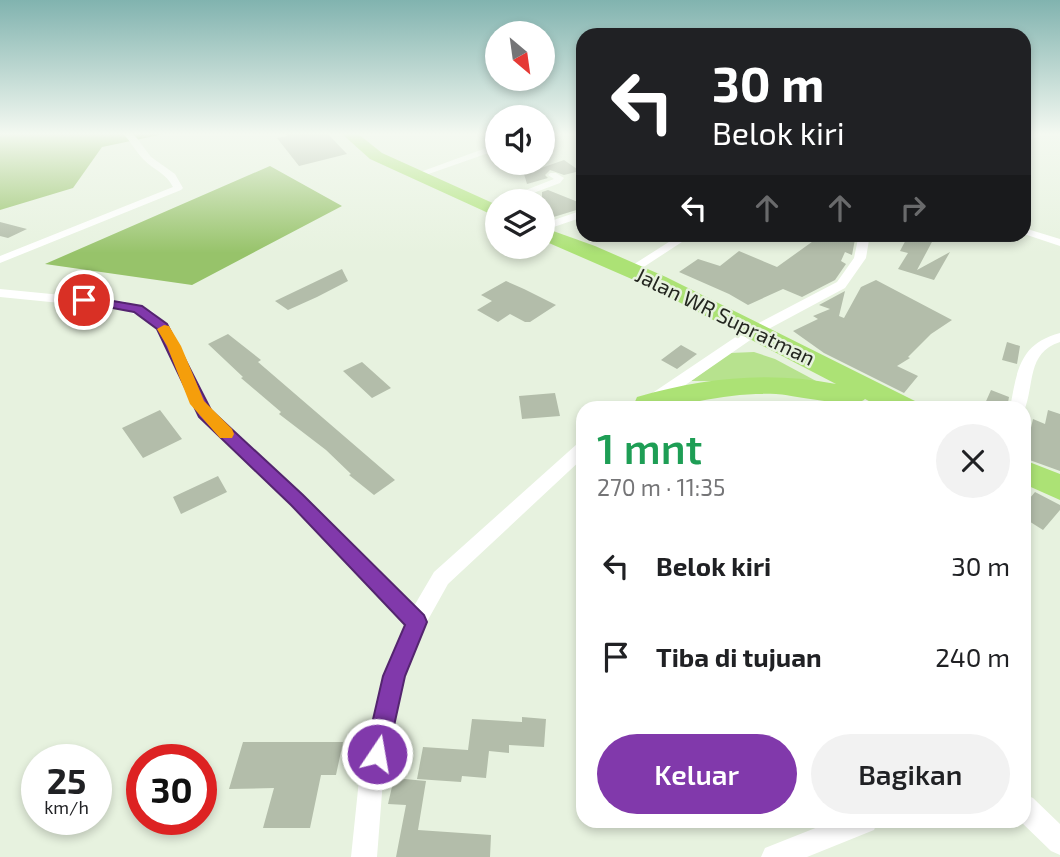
<!DOCTYPE html>
<html lang="id">
<meta charset="utf-8">
<style>
:root{--surface:#fff;--page:#f2f2f2;--text:#202124;--muted:#757577;--accent:#8139ab}
body{margin:0;font-family:"Exo 2",sans-serif;background:var(--page);color:var(--text);height:100vh;display:flex;flex-direction:column;font-size:26px;white-space:nowrap}
*{box-sizing:border-box;margin:0}
p{font-size:23px;color:var(--muted)}
.icon{flex:none;width:38px;height:38px;fill:none;stroke:currentColor;stroke-width:2;stroke-linecap:round;stroke-linejoin:round}
.map{position:relative;flex:1;overflow:hidden}
.sheet{position:absolute;left:576px;top:401px;width:455px;height:427px;display:flex;flex-direction:column;background:var(--surface);border-radius:21px;box-shadow:0 4px 10px #0003}
.sheet>*{flex:none}
.guide{position:absolute;left:576px;top:28px;width:455px;height:214px;border-radius:21px;box-shadow:0 4px 10px #0003;background:#202124;color:#fff;overflow:hidden}
.needle{width:46px;rotate:151deg}
.tools{position:absolute;left:485px;top:21px;display:grid;gap:14px}
.tools a{display:grid;place-items:center;width:70px;height:70px;border-radius:50%;background:var(--surface);box-shadow:0 4px 10px #0003;font-size:35px}
.speed{position:absolute;left:21px;top:744px;display:flex;gap:14px;font-size:35px;font-weight:700;text-align:center}
.speed>*{display:grid;place-content:center;width:91px;height:91px;border-radius:50%;background:var(--surface);box-shadow:0 4px 10px #0003;line-height:1}
.speed small{font-size:18px;font-weight:400}
.speed .limit{border:10px solid #d22;background:#fff;color:#111}
.pin{position:absolute;display:grid;place-items:center;width:60px;height:60px;color:#fff;margin:-30px;border:4px solid #fff;border-radius:50%;box-shadow:0 2px 7px #0007}
.me{position:absolute;width:77px;margin:-38px;rotate:12deg;stroke-linejoin:round;filter:drop-shadow(0 0 5px #0008)}
.turn{display:flex;align-items:center;gap:24px;height:147px;padding:0 21px;font-size:32px}
.turn .icon{width:91px;height:91px;stroke-width:2.5}
.turn b{display:block;font-size:49px;line-height:60px}
.lanes{display:flex;align-items:center;height:66px;padding:0 21px;background:#0003;justify-content:center;gap:35px;direction:ltr}
.lanes .off{opacity:.35}
.round{display:grid;place-items:center;flex:none;width:74px;height:74px;border-radius:37px;background:var(--page)}
.overview{display:flex;align-items:center;justify-content:space-between;height:119px;padding:0 21px}
h1{font-size:42px;font-weight:600;line-height:52px;color:#1e9e55}
.primary-button{display:flex;gap:14px;margin-top:auto;padding:14px 21px}
.primary-button a{flex:1;height:80px;border-radius:42px;background:var(--accent);color:#fff;font-size:28px;font-weight:600;line-height:80px;text-align:center}
.primary-button a+a{background:var(--page);color:var(--text)}
ul{padding:0;list-style:none}
li{display:flex;align-items:center;gap:21px;height:91px;padding:0 21px}
li div{flex:1}
li b{display:block;font-size:26px}
li em{font-style:normal}
.map>svg:first-child{display:block}
</style>
<div class="map">
<svg width="1060" height="857" viewBox="0 0 1060 857">
<rect width="100%" height="100%" fill="#e7f2df"/>
<!-- green -->
<path fill="#b7e28e" d="M754 352 775 359 818 382 691 381 730 353Z"/>
<!-- forest -->
<path fill="#97c36a" d="M0 133H169L102 147 73 188 0 210Z
M270 166 342 206 192 285 45 264Z"/>
<!-- building -->
<path fill="#b3bdaa" d="M285 133H327L347 154 299 166 277 138 287 136Z
M564 160 580 171 564 175 550 170 545 175 548 178 527 184 524 174Z
M548 190 583 204V208L547 219 542 216V192Z
M0 222 27 229 8 238 0 236Z
M823 234H856L852 255 845 252 841 261 846 264 835 280 802 297 783 289 748 305 729 294 679 272 698 259 720 266 739 251 777 267Z
M909 234 933 240 917 270 950 252 934 280 898 269 908 253 900 251Z
M342 269 348 281 317 297 288 310 275 301Z
M876 280 952 320 931 334 908 357 910 358 897 366 918 376 904 393 824 353 793 331 818 319 813 316 830 309 819 305 845 291 839 316 844 318 861 287Z
M506 281 524 289 556 305 530 322H525L510 314 498 322 477 310 492 301 481 295Z
M228 334 261 360 258 362 395 480 374 495 349 475 351 474 326 450 279 414 281 412 241 378 243 377 208 344Z
M1007 342 1020 346 1017 364 1002 360Z
M681 345 697 354 677 369 661 360Z
M362 362 391 388 372 398 343 371Z
M991 390 1009 397 1007 408H983Z
M555 393 560 416 522 419 519 396Z
M160 410 182 439 143 458 122 428Z
M1048 410 1060 414V471L1024 458 1033 419 1045 424Z
M218 476 227 492 181 514 173 497Z
M1035 492 1060 505V510L1043 530 1024 518V505Z
M522 717 546 719 544 747 509 745V753L489 751 486 778 462 776 461 782 417 779 423 747 468 750 472 719 522 722Z
M243 742H343L336 775H321L310 828H263L274 788 229 789Z
M394 778 426 781 418 830 491 835 490 857H396L406 805 388 804Z"/>
<g fill="none" stroke-linecap="round" stroke-linejoin="round">
<!-- street -->
<path fill="#fff" fill-rule="evenodd" d="M122 133H131L136 137 151 157 175 174 183 188 181 190 0 263V256L173 187C166 173 154 170 144 160 135 151 131 141 122 133Z
M1036 133H1048L1024 142V137Z
M497 144V150L420 177 412 175Z
M550 173H556L564 178 560 183 512 201H498L554 179 548 175Z
M583 210V217L542 231V224Z
M1024 228 1060 239V246L1024 234Z
M661 234H676L685 240 636 272H628V268L672 240Z
M859 234H870L866 258 845 288 759 334 655 406H645L642 402 645 398 749 328 837 282 854 258Z
M0 289 123 301 152 311 170 327 210 409 303 495 414 606 434 572 577 444 583 442V458L448 584 424 627 405 676 383 780 377 857H351L359 780 383 676 405 625 291 505 199 417 185 391 167 346 158 329 142 317 121 309 0 297Z
M1060 333V342C1026 353 1035 385 1024 411V408H1010C1017 371 1019 344 1060 333Z
M1024 794 1033 798 1060 824V855L1051 851 1020 821H1024Z
M833 821H878L874 830 807 857H761L765 848Z"/>
<!-- highway -->
<path fill="#ace275" fill-rule="evenodd" d="M341 133H357L382 153 497 205V217L370 159Z
M542 227 595 246 666 277 915 401 918 408H882L865 399C856 410 794 395 776 394 728 391 683 408 636 408L634 404 637 397C704 378 767 371 836 384L650 287 542 240Z
M1024 460 1060 474V500L1024 484Z"/>
</g>
<!-- sky -->
<linearGradient id="sky" x2="0" y2="1"><stop stop-color="#81b3af"/><stop offset="0.53" stop-color="#f4f9f1"/><stop offset="1" stop-color="#f4f9f1" stop-opacity="0"/></linearGradient>
<rect width="1060" height="253" fill="url(#sky)"/>
<!-- route -->
<path fill="#8139ab" stroke="#54256f" stroke-width="2" d="M84 296 142 306 167 324 211 410 303 495 424 615 427 622 405 676 386 762 377 766 369 762 365 754 383 676 405 625 291 505 199 417 157 329 134 312 80 302V297Z"/>
<!-- slow -->
<path fill="#f59e0b" d="M164 325 169 326 181 346 204 401 232 429 234 434 232 438H220L190 404 167 346 157 329Z"/>
<g text-anchor="middle" stroke-width="5" stroke-linejoin="round" paint-order="stroke">
<!-- street labels -->
<g font-size="21" fill="#242720" stroke="#e7f2df">
<text transform="translate(725 317) rotate(26)" y="7">Jalan WR Supratman</text>
</g>
</g>
</svg>
<div class="tools">
<a><svg class="needle" viewBox="-14 -14 28 28"><path d="M0-13l5 13h-10z" fill="#e53935"/><path d="M0 13l5-13h-10z" fill="#757577"/></svg></a>
<a><svg class="icon" aria-label="sound" viewBox="0 0 24 24"><path d="M4 9h4l5-4v14l-5-4H4zM17 9q2 3 0 6"/></svg></a>
<a><svg class="icon" aria-label="layers" viewBox="0 0 24 24"><path d="M12 4l9 5-9 5-9-5zM3 14l9 5 9-5"/></svg></a>
</div>
<div class="speed"><div>25<small>km/h</small></div><div class="limit">30</div></div>
<div class="pin" style="left:84px;top:300px;background:#d93025"><svg class="icon" aria-label="arrive" viewBox="0 0 24 24"><path d="M6 21V4h12l-3 4 3 4H6"/></svg></div>
<svg class="me" style="left:377px;top:754px" viewBox="-20 -20 40 40"><circle r="17" fill="#8139ab" stroke="#fff" stroke-width="3"/><path d="M0-11L8 9 0 5-8 9z" fill="#fff"/></svg>
<div class="guide">
<div class="turn"><svg class="icon" aria-label="left" viewBox="0 0 24 24"><path d="M17 20v-9H6M10 6l-5 5 5 5"/></svg><div><b>30 m</b>Belok kiri</div></div>
<div class="lanes"><svg class="icon" aria-label="left" viewBox="0 0 24 24"><path d="M17 20v-9H6M10 6l-5 5 5 5"/></svg><svg class="icon off" aria-label="ahead" viewBox="0 0 24 24"><path d="M12 20V5M6 11l6-6 6 6"/></svg><svg class="icon off" aria-label="ahead" viewBox="0 0 24 24"><path d="M12 20V5M6 11l6-6 6 6"/></svg><svg class="icon off" aria-label="right" viewBox="0 0 24 24"><path d="M7 20v-9h11M14 6l5 5-5 5"/></svg></div>
</div>
<section class="sheet">
<div class="overview"><div><h1>1 mnt</h1><p>270 m · 11:35</p></div><a class="round"><svg class="icon" aria-label="close" viewBox="0 0 24 24"><path d="M6 6l12 12M18 6L6 18"/></svg></a></div>
<ul>
<li><svg class="icon" aria-label="left" viewBox="0 0 24 24"><path d="M17 20v-9H6M10 6l-5 5 5 5"/></svg><div><b>Belok kiri</b></div><em>30 m</em></li>
<li><svg class="icon" aria-label="arrive" viewBox="0 0 24 24"><path d="M6 21V4h12l-3 4 3 4H6"/></svg><div><b>Tiba di tujuan</b></div><em>240 m</em></li>
</ul>
<div class="primary-button"><a>Keluar</a><a>Bagikan</a></div>
</section>
</div>
